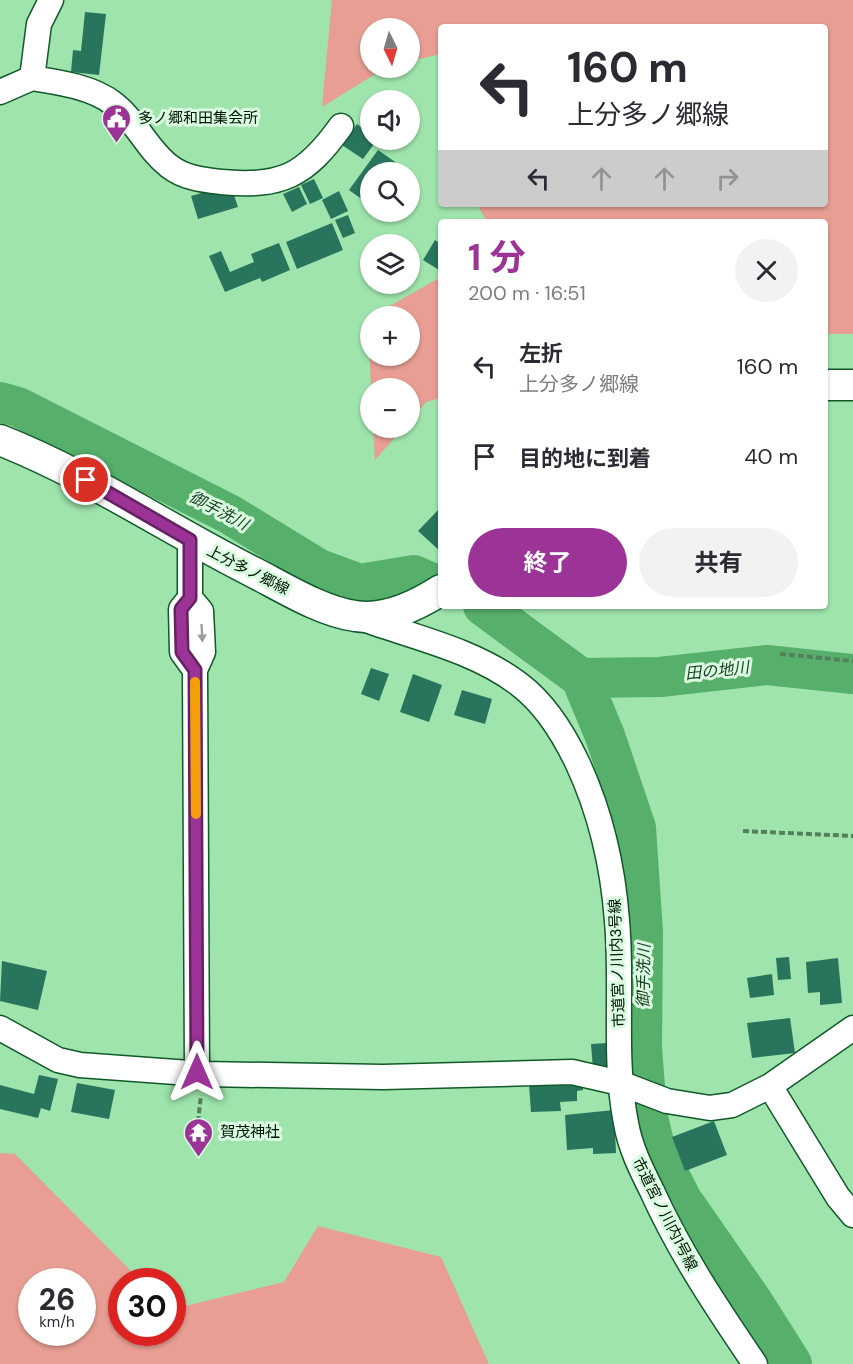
<!DOCTYPE html>
<html lang="ja">
<meta charset="utf-8">
<style>
:root{--surface:#fff;--page:#f2f2f3;--text:#2b2b33;--muted:#7c7c81;--accent:#9c3497}
body{margin:0;font-family:"DM Sans","Noto Sans JP",sans-serif;background:var(--page);color:var(--text);height:100vh;display:flex;flex-direction:column;font-size:22px;white-space:nowrap}
*{box-sizing:border-box;margin:0}
p{font-size:20px;color:var(--muted)}
.icon{flex:none;width:33px;height:33px;fill:none;stroke:currentColor;stroke-width:2;stroke-linecap:round;stroke-linejoin:round}
.map{position:relative;flex:1;overflow:hidden}
.sheet{position:absolute;left:438px;top:219px;width:390px;height:390px;display:flex;flex-direction:column;background:var(--surface);border-radius:6px;box-shadow:0 2px 4px #0004}
.sheet>*{flex:none}
.guide{position:absolute;left:438px;top:24px;width:390px;height:183px;border-radius:6px;box-shadow:0 2px 4px #0004;background:#fff;color:var(--text);overflow:hidden}
.needle{width:39px;rotate:175deg}
.controls{position:absolute;left:360px;top:18px;display:grid;gap:12px}
.controls a{display:grid;place-items:center;width:60px;height:60px;border-radius:50%;background:var(--surface);box-shadow:0 2px 4px #0004;font-size:30px}
.speed{position:absolute;left:18px;top:1268px;display:flex;gap:12px;font-size:30px;font-weight:700;text-align:center}
.speed>*{display:grid;place-content:center;width:78px;height:78px;border-radius:50%;background:var(--surface);box-shadow:0 2px 4px #0004;line-height:1}
.speed small{font-size:15px;font-weight:400}
.speed .limit{border:9px solid #d22;background:#fff;color:#111}
.pin{position:absolute;display:grid;place-items:center;width:51px;height:51px;color:#fff;margin:-26px;border:3px solid #fff;border-radius:50%;box-shadow:0 2px 6px #0007}
.me{position:absolute;width:66px;margin:-33px;rotate:0deg;stroke-linejoin:round;filter:drop-shadow(0 0 4px #0008)}
.turn{display:flex;align-items:center;gap:21px;height:126px;padding:0 30px;font-size:27px}
.turn .icon{width:78px;height:78px;stroke-width:2.5}
.turn b{display:block;font-size:42px;line-height:51px}
.lanes{display:flex;align-items:center;height:57px;padding:0 30px;background:#0003;justify-content:center;gap:30px;direction:ltr}
.lanes .off{opacity:.35}
.round{display:grid;place-items:center;flex:none;width:63px;height:63px;border-radius:32px;background:var(--page)}
.head{display:flex;align-items:center;justify-content:space-between;height:102px;padding:0 30px}
h1{font-size:36px;font-weight:700;line-height:45px;color:var(--accent)}
.cta{display:flex;gap:12px;margin-top:auto;padding:12px 30px}
.cta a{flex:1;height:69px;border-radius:36px;background:var(--accent);color:#fff;font-size:24px;font-weight:700;line-height:69px;text-align:center}
.cta a+a{background:var(--page);color:var(--text)}
ul{padding:0;list-style:none}
li{display:flex;align-items:center;gap:18px;height:90px;padding:0 30px}
li div{flex:1}
li b{display:block;font-size:22px}
li em{font-style:normal}
.map>svg:first-child{display:block}
</style>
<div class="map">
<svg width="853" height="1364" viewBox="0 0 853 1364">
<rect width="100%" height="100%" fill="#9ee4ac"/>
<!-- green -->
<path fill="#e89e92" fill-rule="evenodd" d="M332 0H853V334H825V222H487L477 204H825V27H441V54L410 61V28H370V68H385L322 107Z
M441 277V398L426 402 410 421V388H371L368 319 370 317V356H410V316H372Z
M373 428H403L375 460Z
M0 1153 15 1154 141 1281H122V1332H172L173 1309 284 1282 318 1226 441 1257 489 1364H0ZM32 1281H82V1332H32Z"/>
<g fill="none" stroke-linecap="round" stroke-linejoin="round">
<!-- river -->
<path stroke="#57af6c" stroke-width="40" d="M0 402 18 407 229 514 319 569 360 584 414 575 441 587
M483 606 581 678 605 736 636 828 643 932 642 1048 647 1113 655 1147 682 1200 753 1302 792 1364
M581 678 660 677 767 665 853 674"/>
</g>
<!-- building -->
<path fill="#28745d" d="M85 12 106 14 99 75 71 72 73 50 81 51Z
M357 124 370 134V140H377L363 159 342 145Z
M378 150 398 164 392 172H370V205L349 190Z
M314 179 323 198 310 204 301 185Z
M299 187 307 204 292 212 283 194Z
M212 190 214 193 233 192 238 207 198 219 191 196Z
M339 191 348 211 331 219 322 200Z
M348 215 355 233 343 238 335 220Z
M332 223 343 250 297 269 286 242Z
M435 240 441 244 439 270 423 260Z
M279 243 290 270 262 282 260 278 225 292 209 256 221 251 230 272 254 262 251 254Z
M441 507V552L418 531Z
M371 668 389 674 379 701 361 694Z
M413 674 442 685 429 722 400 712Z
M462 690 492 699 485 724 454 715Z
M789 957 791 979 778 980 776 958Z
M838 958 842 1003 820 1005V992L808 993 806 962Z
M2 961 47 971 38 1010 0 1001Z
M772 974 774 995 750 998 747 978Z
M790 1018 795 1053 752 1058 747 1023Z
M607 1043 608 1068 593 1069 591 1044Z
M39 1075 58 1079 50 1111 41 1108 38 1118 0 1109V1085L34 1094Z
M582 1081 583 1090 577 1091V1101L560 1102 561 1111 531 1112 529 1084Z
M77 1083 115 1090 109 1119 71 1112Z
M614 1110 616 1153 593 1154V1148L567 1150 565 1115Z
M714 1121 727 1155 685 1171 672 1137Z"/>
<g fill="none" stroke-linecap="round" stroke-linejoin="round">
<defs>
<path id="minor" d="M32 78C58 82 93 87 114 104 136 121 147 149 169 166 184 178 203 180 221 182 282 188 306 175 341 126
M0 92 32 78 39 24 51 0
M190 540V598L201 611 203 652 195 670 197 1072
M190 598 181 609 182 652 195 670
M360 618C413 637 475 650 520 685 545 704 564 735 577 762 600 811 613 867 617 921 623 988 613 1057 626 1123 630 1147 641 1169 652 1191 680 1253 717 1308 755 1364
M0 1028 58 1060 80 1065 203 1074 383 1077 572 1072 620 1083 667 1101 710 1108 732 1105 770 1086 853 1028
M770 1086 838 1197 853 1215"/>
<path id="major" d="M825 385H853
M0 440C89 475 169 530 255 573 284 588 323 612 355 616 385 621 416 606 441 590"/>
</defs>
<!-- minor casing -->
<use href="#minor" stroke="#105929" stroke-width="27"/>
<!-- major casing -->
<use href="#major" stroke="#105929" stroke-width="33"/>
<!-- path -->
<path stroke="#53815c" stroke-width="4" stroke-dasharray="6 3" stroke-linecap="butt" d="M780 654 853 661
M743 831 853 836
M196 1140 201 1095"/>
<!-- minor -->
<use href="#minor" stroke="#fff" stroke-width="24"/>
<!-- major -->
<use href="#major" stroke="#fff" stroke-width="30"/>
</g>
<!-- one-way arrows -->
<defs><path id="oneway-solid" d="M-6-.8H1V-3.2L6.5 0L1 3.2V.8H-6Z" transform="scale(1.5)"/></defs>
<use fill="#99a09a" href="#oneway-solid" transform="translate(202 633) rotate(87)"/>
<g fill="none" stroke-linecap="round" stroke-linejoin="round">
<defs>
<path id="route" d="M86 480 190 540V598L181 609 182 652 195 670 197 1072"/>
</defs>
<!-- route casing -->
<use href="#route" stroke="#652262" stroke-width="15"/>
<!-- route -->
<use href="#route" stroke="#9c3497" stroke-width="10"/>
<!-- slow -->
<path stroke="#f59e0b" stroke-width="10" d="M195 682 196 814"/>
</g>
<!-- icons -->
<defs>
<symbol id="civic-pin" viewBox="-11 -11 22 30"><path d="M0 17L-7.5 6A9.5 9.5 0 1 1 7.5 6Z" fill="#9c3497" stroke="#d9fbdf"/><path d="M-.6-6.5H3V-4.5H.6V-3L4-1V1h2V6H-6V1h2V-1L-.6-3ZM-1.2 2.5V6h2.4V2.5Z" fill="#fff"/></symbol>
<symbol id="temple-pin" viewBox="-11 -11 22 30"><path d="M0 17L-7.5 6A9.5 9.5 0 1 1 7.5 6Z" fill="#9c3497" stroke="#d9fbdf"/><path d="M0-6L5-2H3V0L6.5 2.5H4V6H1.5V3h-3V6H-4V2.5H-6.5L-3 0V-2H-5Z" fill="#fff"/></symbol>
</defs>
<g fill-rule="evenodd">
<use href="#civic-pin" x="100" y="102" width="33" height="45"/>
<use href="#temple-pin" x="182" y="1116" width="33" height="45"/>
</g>
<g text-anchor="middle" stroke-width="6" stroke-linejoin="round" paint-order="stroke">
<!-- poi labels -->
<g font-size="15" fill="#001202" stroke="#d9fbdf" text-anchor="start">
<text x="138" y="123">多ノ郷和田集会所</text>
<text x="220" y="1137">賀茂神社</text>
</g>
<!-- street labels -->
<g font-size="15" fill="#001202" stroke="#d9fbdf">
<text transform="translate(248 570) rotate(27)" y="5">上分多ノ郷線</text>
<text transform="translate(617 963) rotate(-92)" y="5">市道宮ノ川内3号線</text>
<text transform="translate(665 1214) rotate(63)" y="5">市道宮ノ川内1号線</text>
</g>
<!-- water labels -->
<g font-size="16" font-style="italic" fill="#173b20" stroke="#d9fbdf">
<text transform="translate(219 510) rotate(28)" y="6">御手洗川</text>
<text transform="translate(717 670) rotate(-6)" y="6">田の地川</text>
<text transform="translate(643 976) rotate(-89)" y="6">御手洗川</text>
</g>
</g>
</svg>
<div class="controls">
<a><svg class="needle" viewBox="-14 -14 28 28"><path d="M0-13l5 13h-10z" fill="#e53935"/><path d="M0 13l5-13h-10z" fill="#7c7c81"/></svg></a>
<a><svg class="icon" aria-label="sound" viewBox="0 0 24 24"><path d="M4 9h4l5-4v14l-5-4H4zM17 9q2 3 0 6"/></svg></a>
<a><svg class="icon" aria-label="search" viewBox="0 0 24 24"><circle cx="10" cy="10" r="6"/><path d="M15 15l6 6"/></svg></a>
<a><svg class="icon" aria-label="layers" viewBox="0 0 24 24"><path d="M12 4l9 5-9 5-9-5zM3 14l9 5 9-5"/></svg></a>
<a>+</a>
<a>−</a>
</div>
<div class="speed"><div>26<small>km/h</small></div><div class="limit">30</div></div>
<div class="pin" style="left:86px;top:480px;background:#d93025"><svg class="icon" aria-label="arrive" viewBox="0 0 24 24"><path d="M6 21V4h12l-3 4 3 4H6"/></svg></div>
<svg class="me" style="left:197px;top:1072px" viewBox="-20 -20 40 40"><path d="M0-17L14 15 0 8-14 15z" fill="#9c3497" stroke="#fff" stroke-width="4"/></svg>
<div class="guide">
<div class="turn"><svg class="icon" aria-label="left" viewBox="0 0 24 24"><path d="M17 20v-9H6M10 6l-5 5 5 5"/></svg><div><b>160 m</b>上分多ノ郷線</div></div>
<div class="lanes"><svg class="icon" aria-label="left" viewBox="0 0 24 24"><path d="M17 20v-9H6M10 6l-5 5 5 5"/></svg><svg class="icon off" aria-label="ahead" viewBox="0 0 24 24"><path d="M12 20V5M6 11l6-6 6 6"/></svg><svg class="icon off" aria-label="ahead" viewBox="0 0 24 24"><path d="M12 20V5M6 11l6-6 6 6"/></svg><svg class="icon off" aria-label="right" viewBox="0 0 24 24"><path d="M7 20v-9h11M14 6l5 5-5 5"/></svg></div>
</div>
<section class="sheet">
<div class="head"><div><h1>1 分</h1><p>200 m · 16:51</p></div><a class="round"><svg class="icon" aria-label="close" viewBox="0 0 24 24"><path d="M6 6l12 12M18 6L6 18"/></svg></a></div>
<ul>
<li><svg class="icon" aria-label="left" viewBox="0 0 24 24"><path d="M17 20v-9H6M10 6l-5 5 5 5"/></svg><div><b>左折</b><p>上分多ノ郷線</p></div><em>160 m</em></li>
<li><svg class="icon" aria-label="arrive" viewBox="0 0 24 24"><path d="M6 21V4h12l-3 4 3 4H6"/></svg><div><b>目的地に到着</b></div><em>40 m</em></li>
</ul>
<div class="cta"><a>終了</a><a>共有</a></div>
</section>
</div>
